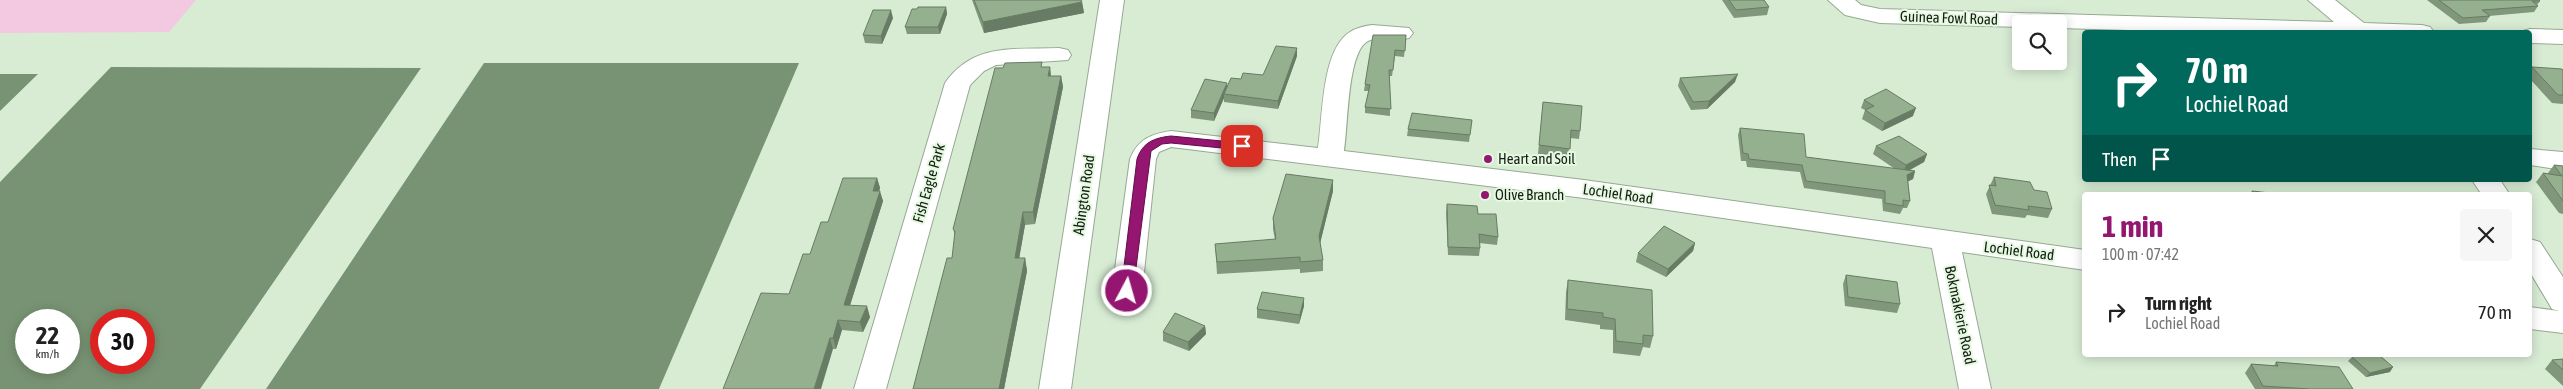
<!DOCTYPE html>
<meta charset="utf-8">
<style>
:root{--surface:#fff;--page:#f6f6f6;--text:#222;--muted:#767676;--accent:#941671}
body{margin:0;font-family:"Asap Condensed",sans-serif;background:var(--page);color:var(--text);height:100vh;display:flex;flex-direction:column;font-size:19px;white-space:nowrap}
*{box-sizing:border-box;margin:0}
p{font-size:16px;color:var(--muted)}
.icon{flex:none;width:28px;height:28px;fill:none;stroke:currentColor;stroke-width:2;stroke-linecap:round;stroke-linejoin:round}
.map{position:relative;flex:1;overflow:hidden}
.sheet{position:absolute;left:2082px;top:192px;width:450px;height:165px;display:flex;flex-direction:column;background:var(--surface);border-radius:5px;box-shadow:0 2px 12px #0003}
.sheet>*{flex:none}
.guide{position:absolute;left:2082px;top:30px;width:450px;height:152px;border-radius:5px;box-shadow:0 2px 12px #0003;background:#00695c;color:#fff;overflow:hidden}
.buttons{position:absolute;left:2012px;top:15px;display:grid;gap:10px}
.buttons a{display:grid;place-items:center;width:55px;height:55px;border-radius:5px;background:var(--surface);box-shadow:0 2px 12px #0003;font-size:25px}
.speed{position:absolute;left:15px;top:309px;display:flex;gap:10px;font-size:25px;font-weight:700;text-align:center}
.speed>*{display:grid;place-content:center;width:65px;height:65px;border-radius:50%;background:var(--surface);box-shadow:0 2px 12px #0003;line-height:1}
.speed small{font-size:12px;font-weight:400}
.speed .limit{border:8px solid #d22;background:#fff;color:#111}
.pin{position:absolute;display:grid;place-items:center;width:42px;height:42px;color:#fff;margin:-21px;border-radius:10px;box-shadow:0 2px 8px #0006}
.me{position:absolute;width:55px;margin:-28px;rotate:6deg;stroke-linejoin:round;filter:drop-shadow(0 0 4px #0008)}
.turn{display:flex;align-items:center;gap:18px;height:105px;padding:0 20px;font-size:22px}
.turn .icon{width:65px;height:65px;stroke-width:2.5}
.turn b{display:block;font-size:35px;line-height:42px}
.then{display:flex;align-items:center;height:48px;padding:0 20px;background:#0003;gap:10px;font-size:19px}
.round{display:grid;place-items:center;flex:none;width:52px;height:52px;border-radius:5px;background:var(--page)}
.summary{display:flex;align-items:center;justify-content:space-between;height:85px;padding:0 20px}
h1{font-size:30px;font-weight:700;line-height:38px;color:var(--accent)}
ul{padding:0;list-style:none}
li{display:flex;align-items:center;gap:15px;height:70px;padding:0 20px}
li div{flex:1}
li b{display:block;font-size:19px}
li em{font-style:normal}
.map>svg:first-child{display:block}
</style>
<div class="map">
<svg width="2563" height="389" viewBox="0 0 2563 389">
<rect width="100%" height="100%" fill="#d8ecd4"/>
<!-- green -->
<path fill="#f2c9e1" d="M0 0H196L169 32 0 33Z"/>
<!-- water -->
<path fill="#789373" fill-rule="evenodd" d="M484 63H799L659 389H266Z
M111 67 421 68 200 389H0V182ZM26 320H69V362H26ZM101 320H144V362H101Z
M0 74H38L0 111Z"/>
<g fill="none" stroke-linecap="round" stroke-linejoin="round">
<defs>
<path id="minor" d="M1100 0H1124L1071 389H1039Z
M1828 0H1855L1861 5 1880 9 2334 22 2308 0H2335L2364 23 2422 25 2430 27 2434 32H2198L2059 28V24H2021V27L1880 23 1845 15Z
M1372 25 1409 28 1413 33 1409 38C1397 41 1379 35 1368 41 1347 51 1348 129 1344 151L1584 180 2085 250V270L1962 252 1991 389H1959L1932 248 1584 198 1171 147 1159 152 1156 159 1142 291 1137 298 1127 301 1117 298 1112 291 1130 159C1138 139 1151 134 1171 131L1318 148C1323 118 1321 50 1350 32 1356 28 1364 26 1372 25Z
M2530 29 2563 30V44L2530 43V32H2520Z
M1059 48 1068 50 1071 55 1068 60 996 65 984 71 970 85 886 389H854L945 83C974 42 1015 50 1059 48Z
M2530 149 2563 152V170L2530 165Z
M2472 180H2500L2510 195H2482Z
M2530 239 2540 242 2563 277V333L2530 329V307L2559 311 2552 309 2530 272Z"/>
</defs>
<!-- minor casing -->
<use href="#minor" stroke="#96a993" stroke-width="2"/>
<!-- minor -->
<use href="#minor" fill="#fff" fill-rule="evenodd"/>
</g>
<!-- wall -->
<path fill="#80977b" d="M972 0 1082 2 1084 13 984 33Z
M1722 0H1764L1769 7 1767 15 1734 18Z
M2427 0H2539L2540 1 2537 5 2538 6 2534 12 2489 16H2490L2486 22 2459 24Z
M946 7 947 14 940 34H907L905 27Z
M893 18 882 44 865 43 863 35Z
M1406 35 1404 57 1395 56 1392 76H1390V116L1365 113V107L1369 91H1364L1365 84Z
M1297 56 1278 109 1224 102V98L1214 121 1191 118V110L1228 86 1241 79 1263 75Z
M1043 67H1050L1051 76H1061L1063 87 1035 224 1025 225 1019 258H1025L1027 271 1004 389H913L952 258 955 236 953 229Z
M2532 67 2563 70V104L2552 103 2530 79V69Z
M1680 78 1735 82 1707 109 1691 110 1678 86Z
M1864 100 1913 116 1882 131 1862 119 1865 110 1861 108Z
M1543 102 1580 131 1579 139 1570 138 1568 157 1538 154Z
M1472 120 1469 142 1407 136 1408 129Z
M1740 128 1806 157 1895 169 1873 154 1876 146 1927 154 1924 162 1909 170 1915 171 1913 179 1908 181 1910 201 1907 208H1903L1900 214 1883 211 1882 199 1804 188 1800 172 1747 167 1746 161H1741L1738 135Z
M2554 165 2563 166V214L2559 213 2536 182 2543 173 2548 174V173Z
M1994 177 2034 190 2052 209 2048 218 2027 215 2025 218 1992 214 1986 194Z
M877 178 880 188 879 191 883 201 850 305 870 317 863 332 842 330 836 349H833L789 294 810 254Z
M1333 180V191L1320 242 1323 260V271L1300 273V269L1217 274 1215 244 1275 240 1273 229V218Z
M1447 204 1478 214 1498 237 1497 245 1479 243 1480 248 1479 256 1448 255 1446 213Z
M1695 243 1693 251 1666 277 1636 262 1638 253Z
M1846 275 1900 304 1897 313 1845 306 1843 284Z
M1568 280 1653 336 1650 348 1643 347 1640 356 1613 353V330L1600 329V325L1565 320 1566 292Z
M1304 306 1299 324 1257 318V309Z
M1205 326 1206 334 1189 351 1163 341V332Z
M2352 357 2390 372 2366 377 2348 361Z
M2563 359V386L2545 369 2552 360Z
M2276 362 2353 389H2255L2245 373 2251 364 2274 366Z"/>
<!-- shaded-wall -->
<path fill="#687b64" d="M1082 2 1084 13 984 33 983 22Z
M946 7 947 14 940 34 938 27Z
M891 10 893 18 882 44 881 36Z
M1297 48V56L1278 109V101Z
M1050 67 1051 79 1048 76Z
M1738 74 1735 82 1707 109 1709 101Z
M1061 76 1063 87 1035 224 1033 212Z
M1227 83 1228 91 1224 94V98L1214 121V113Z
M1916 108 1913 116 1882 131 1885 123Z
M1927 154 1924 162 1903 174 1906 165Z
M1915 171 1913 179 1905 183 1907 175Z
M877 178 880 188 876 201 873 191Z
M1333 180V191L1319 248V236Z
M880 191 883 201 847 315 844 305Z
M1023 212 1025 225 1017 271 1015 258Z
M1695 243 1693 251 1666 277 1668 269Z
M1025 258 1027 271 1004 389H999Z
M1304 298V306L1299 324 1300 315Z
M867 306 870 317 863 332 860 322Z
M838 320 842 330 836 349 833 338Z
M1205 326 1206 334 1189 351 1188 342Z
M830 338 833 349 821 389H814Z
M2393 367 2390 372 2366 377 2370 373Z"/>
<!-- building -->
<path fill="#95b08f" stroke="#687b64" d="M974 0H1081L1082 2 983 22Z
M1729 0H1764L1769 7 1736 10Z
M2439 0H2539L2540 1H2532L2538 6 2482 10 2490 16 2463 18Z
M918 7H946L938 27H905L912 9H917Z
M873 10H891L881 36 863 35Z
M1373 35H1406L1405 51 1395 50 1393 70H1389L1391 109 1365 107 1370 85 1365 84Z
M1276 46 1297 48 1278 101 1224 94 1231 78 1241 79 1243 73 1263 75Z
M1042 62 1041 67H1050L1048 76H1061L1033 212H1023L1015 258H1025L999 389H913L947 258H952L955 231 953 229 995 68H1003L1005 63Z
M2532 67 2562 69 2563 70V95H2558Z
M1738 74 1709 101 1693 102 1680 78Z
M1205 79 1227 83 1214 113 1191 110Z
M1886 89 1916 108 1885 123 1865 110 1874 106 1864 100Z
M1543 102 1582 106 1580 131 1571 130 1570 149 1539 145Z
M1412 113 1472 120 1470 135 1408 129Z
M1740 128 1804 134 1806 157 1915 171 1907 175 1910 201 1903 200V206L1885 203V191L1806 181 1802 165 1749 159 1748 154 1743 153Z
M1899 136 1927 154 1906 165 1876 146Z
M2554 165 2563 166V201L2543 173 2562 176Z
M1286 174 1333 180 1319 236 1323 260 1300 262V257L1217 262 1215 244 1276 239 1273 218Z
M1994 177 2030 182 2034 190 2047 192 2052 209 2028 206 2029 210 1995 205 1989 185 1996 186Z
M843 178H877L873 191H880L844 305 867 306 860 322 838 320 833 338H830L814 389H723L761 293 789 294 803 254H810L821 222H828Z
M2252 191 2279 194 2280 195H2253Z
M1447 204 1477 206 1478 214H1496L1498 237 1479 234 1480 248 1448 247Z
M1664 226 1695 243 1668 269 1638 253Z
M1846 275 1897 282 1900 304 1848 297Z
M1568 280 1652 290 1653 336 1643 335V344L1616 341 1615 319 1603 317V313L1567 309Z
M1262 292 1304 298 1300 315 1257 309Z
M1175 313 1205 326 1188 342 1163 332Z
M2359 355H2379L2393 367 2370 373 2352 357Z
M2563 359V370L2552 360Z
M2276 362 2339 367 2353 389H2310L2263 386 2251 364 2278 366Z"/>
<!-- route -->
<path fill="#941671" stroke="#600e49" d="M1171 136 1242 143 1247 146 1242 150 1171 143 1162 144 1151 151 1133 291 1127 295 1121 291 1137 159C1143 142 1154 138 1171 136Z"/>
<!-- markers -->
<g fill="#941671" stroke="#e5f9e1" stroke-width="2">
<circle cx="1488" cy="159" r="5"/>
<circle cx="1485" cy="195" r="5"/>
</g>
<g text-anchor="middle" stroke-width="4" stroke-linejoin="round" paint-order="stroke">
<!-- street labels -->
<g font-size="15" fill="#161d15" stroke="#e5f9e1">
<text transform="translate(1949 18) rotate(2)" y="5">Guinea Fowl Road</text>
<text transform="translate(929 183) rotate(-74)" y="5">Fish Eagle Park</text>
<text transform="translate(1618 194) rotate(8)" y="5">Lochiel Road</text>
<text transform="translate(1084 195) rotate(-82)" y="5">Abington Road</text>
<text transform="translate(2019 251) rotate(7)" y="5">Lochiel Road</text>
<text transform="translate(1960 315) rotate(78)" y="5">Bokmakierie Road</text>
</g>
<!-- poi labels -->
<g font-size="15" fill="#161d15" stroke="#e5f9e1" text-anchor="start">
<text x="1498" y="164">Heart and Soil</text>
<text x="1495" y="200">Olive Branch</text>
</g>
</g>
</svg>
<div class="buttons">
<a><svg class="icon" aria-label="search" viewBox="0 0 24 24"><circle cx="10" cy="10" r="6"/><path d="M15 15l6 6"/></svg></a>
</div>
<div class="speed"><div>22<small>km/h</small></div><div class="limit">30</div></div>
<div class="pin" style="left:1242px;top:146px;background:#d93025"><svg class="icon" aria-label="arrive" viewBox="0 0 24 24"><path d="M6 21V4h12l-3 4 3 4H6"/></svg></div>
<svg class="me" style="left:1127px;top:291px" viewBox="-20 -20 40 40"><circle r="17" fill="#941671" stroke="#fff" stroke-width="3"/><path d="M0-11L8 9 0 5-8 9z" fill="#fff"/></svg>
<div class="guide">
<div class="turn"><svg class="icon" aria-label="right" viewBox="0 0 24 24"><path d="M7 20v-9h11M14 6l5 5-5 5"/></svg><div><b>70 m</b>Lochiel Road</div></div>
<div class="then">Then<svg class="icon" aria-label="arrive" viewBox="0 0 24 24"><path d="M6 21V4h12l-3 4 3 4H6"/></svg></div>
</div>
<section class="sheet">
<div class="summary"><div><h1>1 min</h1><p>100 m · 07:42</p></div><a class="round"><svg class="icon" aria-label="close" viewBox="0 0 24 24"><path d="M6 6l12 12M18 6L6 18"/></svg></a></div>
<ul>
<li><svg class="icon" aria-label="right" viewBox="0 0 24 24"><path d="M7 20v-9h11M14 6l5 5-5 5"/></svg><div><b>Turn right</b><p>Lochiel Road</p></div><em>70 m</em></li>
</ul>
</section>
</div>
